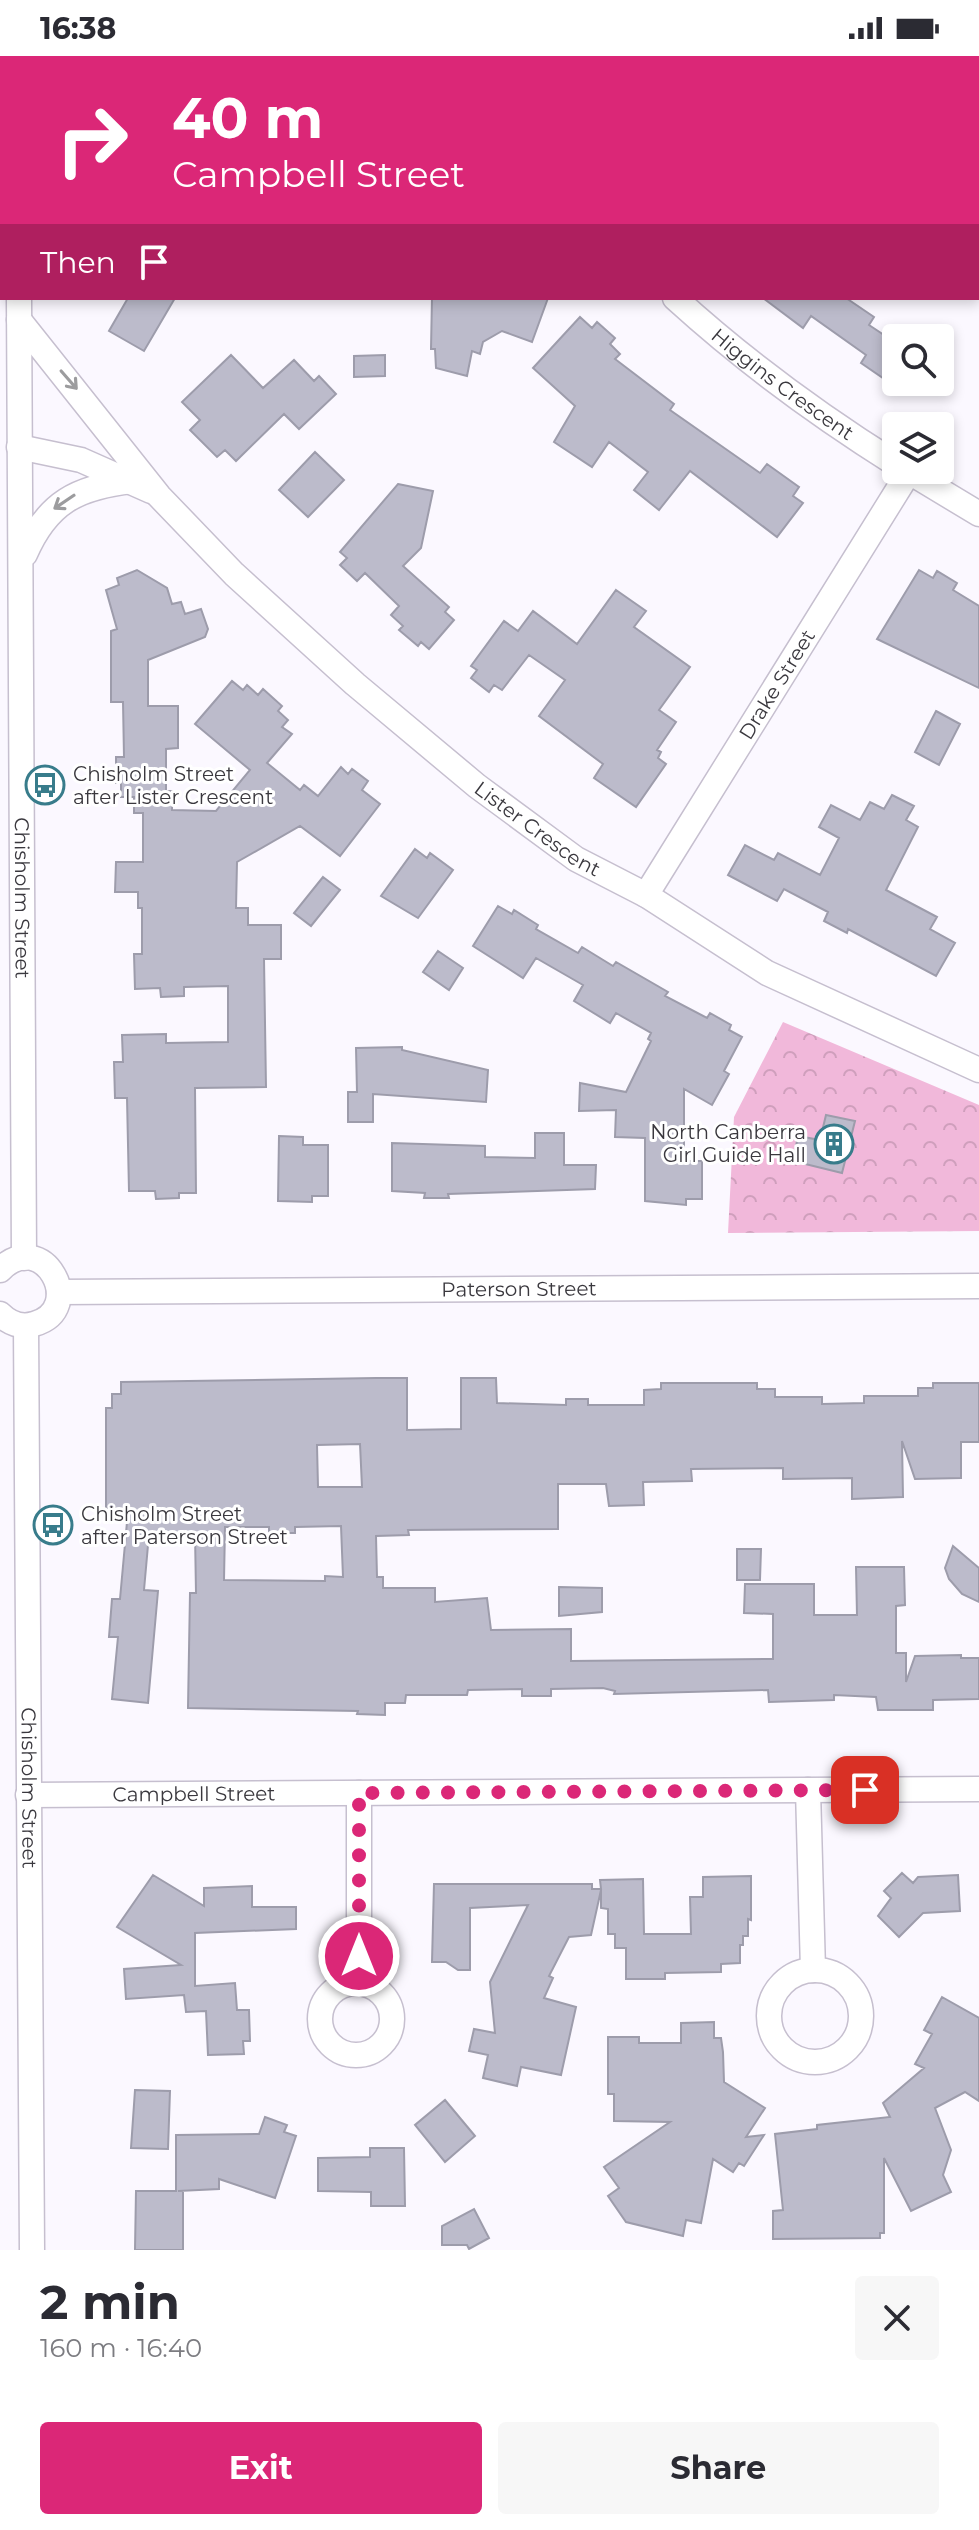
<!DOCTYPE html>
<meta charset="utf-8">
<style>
:root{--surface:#fff;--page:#f7f7f7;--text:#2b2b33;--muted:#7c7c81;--accent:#db2777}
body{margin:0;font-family:Montserrat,sans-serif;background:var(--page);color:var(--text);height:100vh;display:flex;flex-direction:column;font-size:30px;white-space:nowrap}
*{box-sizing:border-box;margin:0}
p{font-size:26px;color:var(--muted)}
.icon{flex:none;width:44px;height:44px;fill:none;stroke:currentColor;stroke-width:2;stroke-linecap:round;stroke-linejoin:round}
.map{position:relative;height:2194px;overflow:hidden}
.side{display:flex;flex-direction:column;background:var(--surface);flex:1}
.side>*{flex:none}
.guide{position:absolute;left:0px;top:0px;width:980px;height:244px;box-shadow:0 4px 12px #0003;background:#db2777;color:#fff;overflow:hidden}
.fabs{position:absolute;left:882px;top:268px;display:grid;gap:16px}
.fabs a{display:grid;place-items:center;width:72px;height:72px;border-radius:8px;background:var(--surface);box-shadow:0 4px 12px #0003;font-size:40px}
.pin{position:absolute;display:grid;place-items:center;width:68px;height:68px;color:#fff;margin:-34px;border-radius:16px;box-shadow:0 4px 12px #0006}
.me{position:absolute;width:88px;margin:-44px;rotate:0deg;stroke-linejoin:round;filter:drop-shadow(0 0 6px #0008)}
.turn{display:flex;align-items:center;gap:28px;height:168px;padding:0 40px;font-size:36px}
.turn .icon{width:104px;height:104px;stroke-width:2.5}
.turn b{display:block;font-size:56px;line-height:68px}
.then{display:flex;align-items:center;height:76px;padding:0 40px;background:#0003;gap:16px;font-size:30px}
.round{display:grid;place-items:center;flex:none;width:84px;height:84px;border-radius:8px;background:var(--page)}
.overview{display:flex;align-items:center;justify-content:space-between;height:136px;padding:0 40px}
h1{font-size:48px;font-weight:700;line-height:60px}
.cta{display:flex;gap:16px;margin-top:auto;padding:16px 40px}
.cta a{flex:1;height:92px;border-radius:8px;background:var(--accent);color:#fff;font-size:32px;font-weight:700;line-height:92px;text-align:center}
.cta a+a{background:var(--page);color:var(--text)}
.status{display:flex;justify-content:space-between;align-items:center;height:56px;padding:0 40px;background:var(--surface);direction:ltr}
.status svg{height:22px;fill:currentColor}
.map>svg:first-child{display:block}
</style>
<div class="status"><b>16:38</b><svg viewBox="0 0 49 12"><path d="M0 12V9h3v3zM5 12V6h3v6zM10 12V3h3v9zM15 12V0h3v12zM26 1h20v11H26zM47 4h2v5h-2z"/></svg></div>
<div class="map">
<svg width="979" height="2194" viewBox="0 0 979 2194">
<defs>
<pattern id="park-crowns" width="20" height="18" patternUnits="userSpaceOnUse" patternTransform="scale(2)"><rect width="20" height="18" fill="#f1b8da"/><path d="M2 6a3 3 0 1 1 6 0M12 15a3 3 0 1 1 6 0" fill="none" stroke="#cf9fbc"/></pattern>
</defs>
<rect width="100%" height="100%" fill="#fbf8ff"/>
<!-- park -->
<path fill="url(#park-crowns)" d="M0 0H979V107L978 2H2L0 114Z
M783 966 979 1049V1175L728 1177 734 1061Z"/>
<!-- building -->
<path fill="#bcbbcb" stroke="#9d9cab" stroke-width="2" fill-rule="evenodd" d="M128 242H175L144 295 109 275Z
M432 242H548L532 286 502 275 483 286 480 298 472 295 467 320 436 312 435 293H431Z
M763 242H846L874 261 869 269 896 287V331L861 307 866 299 811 260 803 272Z
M580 261 592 272 597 266 615 282 610 288 620 298 615 303 674 348 670 354 760 417 767 408 799 431 793 440 803 447 777 481 690 415 659 454 634 434 648 416 609 386 592 411 554 386 575 350 533 312Z
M231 299 263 332 294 304 314 325 319 320 336 338 299 373 284 358 236 405 225 394 217 401 190 374 200 364 182 346Z
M385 299V320L354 321V300Z
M315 396 344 424 308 461 279 434Z
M398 428 433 435 421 492 403 510 449 551 445 556 454 564 429 593 421 586 418 590 399 574 403 570 391 559 399 550 365 517 357 525 340 509 347 502 340 496Z
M137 514 167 532 172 548 181 546 185 558 201 553 208 573 205 581 148 604V650H178V692L166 693V735H172V754L216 755 250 714 195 668 232 625 243 634 247 629 258 639 263 633 282 650 278 655 288 664 282 671 292 678 267 707 300 734 304 729 318 740 341 711 348 718 352 713 368 725 362 734 380 748 340 800 300 770 237 806 236 852H248V869H281V903H264L266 1031 195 1032 196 1137H179V1142L156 1143 155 1135H129L127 1042H115L114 1006H123L122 979 166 978V987L228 986V930L184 931V940L161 941 160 932 135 933 134 898H142V852H138V836H115L116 806H143V757H134V741H121V727H116V701H124L123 646H111V575L117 573 106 534 119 529 117 522Z
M919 514 933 522 937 515 957 527 953 534 979 550V632L877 583Z
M616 534 646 555 634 571 690 611 659 654 676 666 657 694 661 696 658 702 666 708 636 751 594 722 603 708 539 660 565 624 529 599 502 634 494 629 489 636 471 622 477 614 471 610 504 565 518 575 533 555 577 588Z
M936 655 960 668 939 709 915 696Z
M892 739 914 750 906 764 918 771 886 834 937 861 930 873 955 887 936 920 848 873 847 877 824 865 828 856 784 833 777 845 728 819 745 789 774 804 778 797 820 819 839 782 819 771 831 749 860 764 870 746 884 753Z
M415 793 427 802 430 797 453 814 418 862 381 840Z
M323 821 340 834 311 870 294 857Z
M498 850 512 858 514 854 538 869 536 873 578 897 582 891 613 910 616 906 668 936 665 940 707 962 710 957 731 969 729 974 742 981 724 1015 729 1018 712 1049 684 1033V1105H702V1143H686V1149L645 1145V1082L615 1081 616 1054 579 1055 580 1027 626 1036 651 985 648 983 651 977 616 957 610 967 574 945 583 929 536 902 523 922 473 890Z
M438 895 463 912 449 934 423 916Z
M402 991V994L488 1014 486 1046 373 1038V1066H348V1036H357L356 992Z
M826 1059 855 1065 842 1117 793 1105 798 1080 820 1084Z
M535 1077H564V1109H596L595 1133 448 1138 449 1142H424L425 1137 392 1135V1087L485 1090V1101L535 1102Z
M279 1080 303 1081V1089H328V1140H312V1146L278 1145Z
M376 1322H407V1374L461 1373V1322H496L497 1347 566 1349V1343H588V1349H644V1334L661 1333V1327H757V1333H775V1341H822V1348L864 1347V1340H918V1332H933V1327H979V1386H961V1422L915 1423 902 1385 903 1441 852 1443V1422L783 1423V1412L691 1413 692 1425 643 1426 644 1449 609 1450 606 1428H558V1473L408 1474 409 1479 376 1480 377 1521H383V1532H435V1546L487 1542 491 1574 571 1573V1605L773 1603V1558L744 1557 745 1528H814V1559H857L856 1511H904L905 1549 896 1550V1597H906V1626L915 1600 961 1599V1602H979V1643L933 1644V1654H878L876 1641 834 1639V1644L769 1646 768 1634 614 1638 615 1635 603 1632 551 1633V1640H522V1633L468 1634 467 1639H406L405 1647H385V1659L357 1658 358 1655 188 1652 190 1537H196L195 1478H149L144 1534 158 1535 148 1647 112 1643 118 1581H109L112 1543H120L127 1466H112L113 1452H106V1352H112V1338H121V1326ZM360 1388 362 1431H318L317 1389ZM341 1470 343 1521 325 1520V1525L224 1524 225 1471H269V1477H295V1471Z
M953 1490 979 1512V1546L962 1538 949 1523 945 1512Z
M737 1493H761L760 1524H737Z
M559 1531 602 1532V1556L559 1560Z
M902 1817 913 1827 918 1821 958 1819 960 1855 923 1857 899 1881 878 1860 891 1842 884 1835Z
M153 1819 204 1850V1832L252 1830V1851H296V1873L195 1877V1930L235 1927 237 1954H249L250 1985H243L244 1998 208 1999 206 1955 186 1956 184 1939 126 1943 124 1913 181 1909 117 1871Z
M751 1820V1864L748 1863V1880H743V1889H740V1907L721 1908V1916L665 1917V1923H626V1892H615V1878H608V1853L601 1852V1834L591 1879 569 1881 549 1920 553 1922 544 1942 576 1951 561 2019 521 2011 517 2030 483 2022 488 1999 469 1995 474 1973 495 1977 490 1926 528 1849 470 1852V1914H458L446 1906H432L434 1828H592V1833H601L600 1824 643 1823 644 1878H691L690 1841H703V1821Z
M942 1941 979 1962V2045L965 2036 935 2052 951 2094 943 2119 951 2136 911 2155 884 2102V2177H880V2182L773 2183V2155L783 2154 775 2078 817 2073V2069L890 2061 883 2047 924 2012 915 2008 932 1978 924 1974Z
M714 1966V1982H721L723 1996 724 2026 765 2052 746 2081 764 2079 744 2110 739 2107 733 2116 713 2103 701 2167 686 2164 683 2180 626 2166 608 2140 619 2132 604 2111 670 2066 614 2065V2038H608V1981H639V1987H681V1967Z
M135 2034 170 2035 168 2093 131 2092Z
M445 2044 475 2080 445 2106 415 2069Z
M265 2061 287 2069 284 2076 296 2080 275 2142 219 2123V2133L178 2135H183V2194H135L136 2135H176V2079L259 2078Z
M370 2092H404L405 2150H371V2136L318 2135V2102L370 2101Z
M474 2153 489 2182 469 2193 467 2189H442V2170Z"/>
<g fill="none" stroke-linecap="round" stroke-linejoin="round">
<defs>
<g id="minor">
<path d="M31 0V2"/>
<path d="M658 0V2"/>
<path d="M7 2 8 0"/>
<path d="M627 2V0"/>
<path id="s1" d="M19 242 24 1202"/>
<path id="s2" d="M675 242C743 304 818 359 896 408"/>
<path id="s3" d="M19 264 159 440 234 518 355 628 477 730 576 803 646 839 767 917 979 1014"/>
<path d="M19 391 81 404 151 435"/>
<path d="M906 414 979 458"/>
<path d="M25 498C47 447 77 431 132 425"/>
<path id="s4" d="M646 839 909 416"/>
<path d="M0 1214C43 1170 88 1253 34 1268 21 1272 9 1267 0 1258"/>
<path id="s5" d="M59 1236 979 1230"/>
<path id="s6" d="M26 1270 32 2194"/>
<path d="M808 1734 813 1914"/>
<path id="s7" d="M28 1739 979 1733"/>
<circle cx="815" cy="1960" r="46"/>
<path d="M359 1926V1737"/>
<circle cx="356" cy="1963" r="36"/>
</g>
<path id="secondary" d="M978 120H979
M0 127H2"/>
</defs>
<!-- minor casing -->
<use href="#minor" stroke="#c6bfcf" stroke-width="27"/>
<!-- secondary casing -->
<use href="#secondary" stroke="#c6bfcf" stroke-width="37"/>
<!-- minor -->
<use href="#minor" stroke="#fff" stroke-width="24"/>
<!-- secondary -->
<use href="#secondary" stroke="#f1e0f3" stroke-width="34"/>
</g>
<!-- one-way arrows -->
<defs><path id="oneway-shaft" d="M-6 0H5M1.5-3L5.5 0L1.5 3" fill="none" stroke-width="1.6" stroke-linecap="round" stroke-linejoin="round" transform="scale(2)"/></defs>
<g stroke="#9c9c9e">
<use href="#oneway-shaft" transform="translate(69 324) rotate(49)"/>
<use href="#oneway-shaft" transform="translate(64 446) rotate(146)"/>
</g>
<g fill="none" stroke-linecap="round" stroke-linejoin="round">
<!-- route -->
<path stroke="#db2777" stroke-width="14" stroke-dasharray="0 25.2" d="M359 1900V1737L865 1734"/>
</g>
<!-- icons -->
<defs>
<symbol id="bus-ring" viewBox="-11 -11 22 22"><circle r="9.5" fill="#fff" stroke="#387c8b" stroke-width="1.5"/><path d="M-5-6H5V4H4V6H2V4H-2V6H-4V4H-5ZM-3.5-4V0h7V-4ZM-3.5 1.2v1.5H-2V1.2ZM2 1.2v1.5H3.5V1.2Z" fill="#387c8b"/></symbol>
<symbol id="building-ring" viewBox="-11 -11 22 22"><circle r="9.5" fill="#fff" stroke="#387c8b" stroke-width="1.5"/><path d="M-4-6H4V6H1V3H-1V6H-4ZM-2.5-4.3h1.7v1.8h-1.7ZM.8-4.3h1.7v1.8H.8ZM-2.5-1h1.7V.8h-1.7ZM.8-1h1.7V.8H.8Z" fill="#387c8b"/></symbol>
</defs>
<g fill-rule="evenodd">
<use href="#bus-ring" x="23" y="707" width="44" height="44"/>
<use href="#building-ring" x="812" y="1066" width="44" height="44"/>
<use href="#bus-ring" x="31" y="1447" width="44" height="44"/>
</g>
<g text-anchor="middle" stroke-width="6" stroke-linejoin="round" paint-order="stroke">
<!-- street labels -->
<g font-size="20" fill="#3a383e" stroke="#fff">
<text dy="7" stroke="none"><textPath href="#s2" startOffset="138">Higgins Crescent</textPath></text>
<text dy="7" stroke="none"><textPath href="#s4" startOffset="248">Drake Street</textPath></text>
<text dy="7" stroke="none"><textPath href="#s3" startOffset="730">Lister Crescent</textPath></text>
<text dy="7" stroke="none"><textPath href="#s1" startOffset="600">Chisholm Street</textPath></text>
<text dy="7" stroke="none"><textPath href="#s5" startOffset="460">Paterson Street</textPath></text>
<text dy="7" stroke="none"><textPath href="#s6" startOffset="462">Chisholm Street</textPath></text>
<text dy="7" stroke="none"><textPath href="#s7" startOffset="166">Campbell Street</textPath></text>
</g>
<!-- poi labels -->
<g font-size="20" fill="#3a383e" stroke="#fff" text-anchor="start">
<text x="73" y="725">Chisholm Street<tspan x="73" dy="23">after Lister Crescent</tspan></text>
<text x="806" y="1083" text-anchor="end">North Canberra<tspan x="806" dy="23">Girl Guide Hall</tspan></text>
<text x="81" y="1465">Chisholm Street<tspan x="81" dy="23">after Paterson Street</tspan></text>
</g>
</g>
</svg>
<div class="fabs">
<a><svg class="icon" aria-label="search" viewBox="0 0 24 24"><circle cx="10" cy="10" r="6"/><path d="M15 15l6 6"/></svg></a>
<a><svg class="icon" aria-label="layers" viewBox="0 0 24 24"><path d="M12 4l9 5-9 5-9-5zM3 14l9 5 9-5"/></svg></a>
</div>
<div class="pin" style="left:865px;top:1734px;background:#d93025"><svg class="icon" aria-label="arrive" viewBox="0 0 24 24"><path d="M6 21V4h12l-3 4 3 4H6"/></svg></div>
<svg class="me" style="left:359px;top:1900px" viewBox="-20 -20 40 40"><circle r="17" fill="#db2777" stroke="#fff" stroke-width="3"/><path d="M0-11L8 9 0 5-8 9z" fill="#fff"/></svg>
<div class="guide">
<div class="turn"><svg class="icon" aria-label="right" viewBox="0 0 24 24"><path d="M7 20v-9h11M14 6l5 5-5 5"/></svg><div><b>40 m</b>Campbell Street</div></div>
<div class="then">Then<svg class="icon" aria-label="arrive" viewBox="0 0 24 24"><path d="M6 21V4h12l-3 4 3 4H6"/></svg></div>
</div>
</div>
<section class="side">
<div class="overview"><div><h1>2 min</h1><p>160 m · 16:40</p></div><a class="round"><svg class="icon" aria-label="close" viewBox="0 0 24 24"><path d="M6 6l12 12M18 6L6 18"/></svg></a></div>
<div class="cta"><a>Exit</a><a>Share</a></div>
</section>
